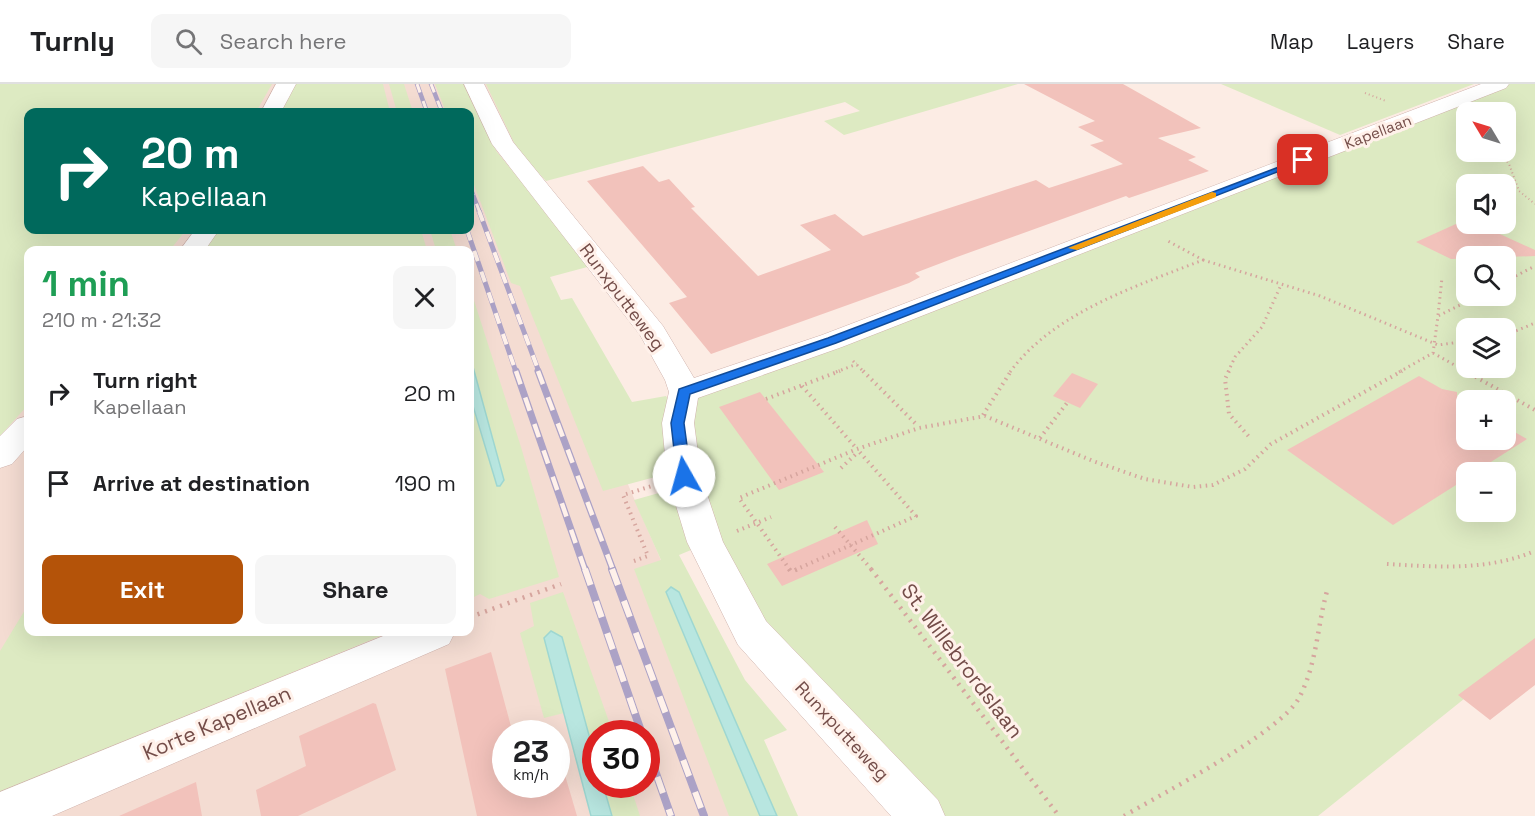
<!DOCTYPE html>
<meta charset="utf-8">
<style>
:root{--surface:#fff;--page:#f6f6f6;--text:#202124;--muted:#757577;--line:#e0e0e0;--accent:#b45309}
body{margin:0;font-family:"Space Grotesk",sans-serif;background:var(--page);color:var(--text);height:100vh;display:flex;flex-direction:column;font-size:22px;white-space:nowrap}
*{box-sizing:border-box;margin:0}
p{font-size:20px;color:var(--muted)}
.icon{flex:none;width:33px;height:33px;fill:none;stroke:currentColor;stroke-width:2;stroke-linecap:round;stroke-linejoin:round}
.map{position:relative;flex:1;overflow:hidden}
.details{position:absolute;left:24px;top:162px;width:450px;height:390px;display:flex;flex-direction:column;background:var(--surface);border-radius:12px;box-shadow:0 6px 24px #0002}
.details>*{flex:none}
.hud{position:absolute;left:24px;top:24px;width:450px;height:126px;border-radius:12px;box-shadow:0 6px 24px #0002;background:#00695c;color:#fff;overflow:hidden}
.needle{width:39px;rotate:308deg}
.controls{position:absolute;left:1456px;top:18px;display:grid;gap:12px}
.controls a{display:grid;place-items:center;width:60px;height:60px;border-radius:12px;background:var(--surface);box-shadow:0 6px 24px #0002;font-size:30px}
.speed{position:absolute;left:492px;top:636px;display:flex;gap:12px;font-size:30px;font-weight:700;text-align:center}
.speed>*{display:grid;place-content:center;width:78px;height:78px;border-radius:50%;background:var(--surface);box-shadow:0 6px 24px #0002;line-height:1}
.speed small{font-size:15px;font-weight:400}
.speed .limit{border:9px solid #d22;background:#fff;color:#111}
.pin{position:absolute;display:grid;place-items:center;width:51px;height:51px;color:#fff;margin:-26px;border-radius:12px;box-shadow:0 3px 9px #0006}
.me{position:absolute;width:66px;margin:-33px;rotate:353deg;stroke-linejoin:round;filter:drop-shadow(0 0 4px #0008)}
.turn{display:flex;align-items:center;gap:21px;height:126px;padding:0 18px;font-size:27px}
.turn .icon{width:78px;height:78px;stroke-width:2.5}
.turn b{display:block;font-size:42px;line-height:51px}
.round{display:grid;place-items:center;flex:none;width:63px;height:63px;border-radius:12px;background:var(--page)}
.overview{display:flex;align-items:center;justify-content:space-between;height:102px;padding:0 18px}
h1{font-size:36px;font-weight:800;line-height:45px;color:#1e9e55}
.action{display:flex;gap:12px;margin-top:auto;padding:12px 18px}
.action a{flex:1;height:69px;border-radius:12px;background:var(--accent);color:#fff;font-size:24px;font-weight:800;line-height:69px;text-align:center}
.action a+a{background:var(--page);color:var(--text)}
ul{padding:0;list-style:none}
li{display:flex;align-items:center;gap:18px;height:90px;padding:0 18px}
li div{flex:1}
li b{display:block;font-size:22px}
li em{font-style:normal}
header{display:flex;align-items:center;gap:36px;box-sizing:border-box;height:84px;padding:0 30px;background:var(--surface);border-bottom:2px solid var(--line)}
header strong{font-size:28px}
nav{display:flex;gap:33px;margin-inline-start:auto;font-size:21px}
.search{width:420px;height:54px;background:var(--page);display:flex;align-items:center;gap:15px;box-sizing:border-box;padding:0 21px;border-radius:12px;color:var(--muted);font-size:22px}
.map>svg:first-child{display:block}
</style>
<header>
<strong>Turnly</strong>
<div class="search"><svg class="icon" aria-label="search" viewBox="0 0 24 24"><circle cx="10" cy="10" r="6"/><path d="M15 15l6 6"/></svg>Search here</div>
<nav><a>Map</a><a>Layers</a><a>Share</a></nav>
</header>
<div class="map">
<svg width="1535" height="732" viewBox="0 0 1535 732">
<rect width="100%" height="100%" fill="#fcece4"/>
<!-- residential -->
<path fill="#f4dcd2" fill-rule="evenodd" d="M127 0H522L542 203 768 722 749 732H0V342L28 311V548H470V166H149L156 146H470V28H147ZM506 650H556V700H506ZM596 650H646V700H596Z"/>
<!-- green -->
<path fill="#ddeac2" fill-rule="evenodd" d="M0 0H272L256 28H28V146H186L170 166H28V321L0 352Z
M293 0H383L390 28H279Z
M389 0H404L413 28H397Z
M435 0H464L497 68 591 182 550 193 561 216 572 214 632 318 666 312 669 317 670 389 603 407 520 202 511 199 470 90V28H446Z
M486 0H1018L844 51 824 37 860 27 845 18 546 97 518 67Z
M1221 0H1474L1340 51Z
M1508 0H1535V558L1318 732H931L754 537 696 413 691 312ZM1467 28H1506V68H1467ZM1467 100H1506V140H1467ZM1467 172H1506V212H1467ZM1467 244H1506V284H1467ZM1467 316H1506V356H1467ZM1467 388H1506V428H1467Z
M218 146H421L427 166H204Z
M430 146H450L457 166H436Z
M470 204 521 363 559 493 489 515 480 510 470 515V326L473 324 497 402 503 399 504 396 470 272Z
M673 405 691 466 679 471 745 596 787 646 764 656 798 732H777L679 508 666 509 760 732H729L634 485 661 476 634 416Z
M563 508 613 649 596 650 595 673 562 553 544 554 564 629 544 634 520 549 534 542 530 519Z
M28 521V548H390L0 709V567Z
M603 701H630L640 732H612Z"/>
<!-- water -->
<path fill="#b8e6e0" stroke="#9ed7d1" stroke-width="1.5" d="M470 272 504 396 500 402H497L470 312Z
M671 503 679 508 777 732H760L666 508Z
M551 547 562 553 595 673 596 700 603 701 612 732H591L544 554Z"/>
<!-- building -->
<path fill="#f2c2bb" d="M1024 0H1123L1201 44 1158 54 1196 73 1188 76 1209 87 1129 114 1126 112 957 173 915 189 920 193 909 199 711 270 669 219 687 213 587 97 643 82 659 98 669 95 695 123 691 124 758 192 831 166 800 141 835 130 863 152 1036 96 1049 104 1123 80 1090 61 1104 57 1078 43 1095 37Z
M1467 135V140H1478L1535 166V172L1451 175 1416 158Z
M1072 289 1098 300 1080 324 1053 312Z
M1419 292 1442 305 1457 308V312L1467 317V356H1506V343L1527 355 1475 388H1467V394L1393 441 1287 366Z
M760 308 824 388 779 406 719 323Z
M867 436 878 460 782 502 767 480Z
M1535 554V601L1490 636 1458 611Z
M491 568 513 650H506V700H556V675L560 674 577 732H477L445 585Z
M373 619 376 620 396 686 298 732H261L256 706 306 682 299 652Z
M196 698 202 732H119Z"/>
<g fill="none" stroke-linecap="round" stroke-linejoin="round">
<defs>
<path id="minor" d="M276 0H296L281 28H261Z
M464 0H484L513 58 663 242 694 294 822 251 1481 0H1509L1506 4 842 263 698 314 694 339 701 392 723 458 766 537 938 716 945 732H891L738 561 687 458 667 392 662 339 669 308 665 296 640 251 492 60Z
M195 146H219L205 166H180Z
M28 332V362L12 380 0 384V352L17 335Z
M393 548H455L449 560 52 732H0V708Z"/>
</defs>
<!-- minor casing -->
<use href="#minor" stroke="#d0b3ad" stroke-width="1"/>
<!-- path-far3 -->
<path stroke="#d6a59e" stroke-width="2" stroke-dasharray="1 3" stroke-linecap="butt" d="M1365 9 1386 17
M1458 43 1467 47
M1500 68 1509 80 1519 107 1535 120"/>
<!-- path-far2 -->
<path stroke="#d6a59e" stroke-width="3" stroke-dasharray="1.5 4" stroke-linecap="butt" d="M1203 176 1320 212 1438 261 1467 257
M1506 197 1535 182
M1438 231 1442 194
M1506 251 1535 239
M1433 269 1467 288
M853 277 864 288
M836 288 857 280
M1010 288C1054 228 1137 202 1203 176L1166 156
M1228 288 1235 273 1262 243 1281 201
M1399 288 1433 269 1438 232 1478 212"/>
<!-- path-far1 -->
<path stroke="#d6a59e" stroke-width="4" stroke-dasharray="1.5 4.5" stroke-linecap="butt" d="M863 287 918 342
M1229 287 1225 295 1229 330 1251 355
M1465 287 1535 326
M802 302 857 365
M766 315 840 287
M983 331 1011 287
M1040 354 1067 319
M857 365 919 344 985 332 1093 377 1145 395 1193 403 1213 401 1245 385 1271 360 1402 287
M841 384 857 369
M835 443 872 486
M737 447 771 433
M634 477 648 472 623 411 652 402
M1387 480C1438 483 1487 487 1535 467
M790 486 739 414 857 365
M795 486 916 432 857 365"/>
<!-- path -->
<path stroke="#d6a59e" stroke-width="4.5" stroke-dasharray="2 6" stroke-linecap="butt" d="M789 485 791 488 798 485
M871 485 1059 732
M470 533 561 500
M1124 732C1163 709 1280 649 1299 614 1317 580 1317 543 1327 507"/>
<!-- minor -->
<use href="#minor" fill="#fff" fill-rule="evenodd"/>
<defs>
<path id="rail-far3" d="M417 0 427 28
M431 0 442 28
M470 103 480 129"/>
<path id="rail-far2" d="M479 127 539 288
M467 146 516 288"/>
<path id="rail-far1" d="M516 287 585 486
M538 287 613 486"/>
<path id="rail" d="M585 485 642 650
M612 485 704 732
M646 661 671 732"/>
</defs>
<!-- rail-far3 casing -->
<use href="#rail-far3" stroke="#aca2c6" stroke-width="4.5"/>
<!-- rail-far2 casing -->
<use href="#rail-far2" stroke="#aca2c6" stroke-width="5"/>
<!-- rail-far1 casing -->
<use href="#rail-far1" stroke="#aca2c6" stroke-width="7"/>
<!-- rail casing -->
<use href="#rail" stroke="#aca2c6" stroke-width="8"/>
<!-- rail-far3 -->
<use href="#rail-far3" stroke="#fff1ea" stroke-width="3" stroke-dasharray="9" stroke-linecap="butt"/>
<!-- rail-far2 -->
<use href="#rail-far2" stroke="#fff1ea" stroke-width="4" stroke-dasharray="11" stroke-linecap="butt"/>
<!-- rail-far1 -->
<use href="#rail-far1" stroke="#fff1ea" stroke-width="4.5" stroke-dasharray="14" stroke-linecap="butt"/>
<!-- rail -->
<use href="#rail" stroke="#fff1ea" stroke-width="6" stroke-dasharray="17" stroke-linecap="butt"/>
</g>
<!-- route -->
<path fill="#1a73e8" stroke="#114b97" stroke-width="1.5" d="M1300 75 1308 76 836 259 690 310 684 339 691 392 684 397 677 392 671 339 679 305 828 254Z"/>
<!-- slow -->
<path fill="#f59e0b" d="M1212 108 1216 109V113L1077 166 1068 164Z"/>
<g text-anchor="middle" stroke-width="6" stroke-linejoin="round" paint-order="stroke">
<!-- far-street labels -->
<g font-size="15" fill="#744d49" stroke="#fff1ea">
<text transform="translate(1378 48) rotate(-21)" y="5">Kapellaan</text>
</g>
<!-- street labels -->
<g font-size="18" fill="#744d49" stroke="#fff1ea">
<text transform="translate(622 213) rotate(53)" y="6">Runxputteweg</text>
<text transform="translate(842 647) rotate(47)" y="6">Runxputteweg</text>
</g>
<!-- near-street labels -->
<g font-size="21" fill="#744d49" stroke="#fff1ea">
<text transform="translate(962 577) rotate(53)" y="7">St. Willebrordslaan</text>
<text transform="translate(217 639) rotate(-23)" y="7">Korte Kapellaan</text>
</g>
</g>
</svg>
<div class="controls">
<a><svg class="needle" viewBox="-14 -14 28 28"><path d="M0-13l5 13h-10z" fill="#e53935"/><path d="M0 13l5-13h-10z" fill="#757577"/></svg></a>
<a><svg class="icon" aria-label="sound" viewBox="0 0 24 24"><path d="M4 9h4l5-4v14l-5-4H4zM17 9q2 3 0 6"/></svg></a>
<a><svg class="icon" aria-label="search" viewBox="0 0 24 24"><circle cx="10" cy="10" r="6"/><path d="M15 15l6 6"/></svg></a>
<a><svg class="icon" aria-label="layers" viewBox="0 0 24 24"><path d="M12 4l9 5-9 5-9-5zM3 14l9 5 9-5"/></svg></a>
<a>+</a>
<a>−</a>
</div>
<div class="speed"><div>23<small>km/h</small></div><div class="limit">30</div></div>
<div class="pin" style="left:1303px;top:76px;background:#d93025"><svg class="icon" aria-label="arrive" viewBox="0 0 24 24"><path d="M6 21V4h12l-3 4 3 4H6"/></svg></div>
<svg class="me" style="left:684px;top:392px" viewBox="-20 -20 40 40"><circle r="19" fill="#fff"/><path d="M0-13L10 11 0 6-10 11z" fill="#1a73e8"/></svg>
<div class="hud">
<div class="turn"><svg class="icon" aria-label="right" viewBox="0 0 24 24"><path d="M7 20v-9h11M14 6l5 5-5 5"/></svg><div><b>20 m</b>Kapellaan</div></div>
</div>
<section class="details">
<div class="overview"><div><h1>1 min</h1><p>210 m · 21:32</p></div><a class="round"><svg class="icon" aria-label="close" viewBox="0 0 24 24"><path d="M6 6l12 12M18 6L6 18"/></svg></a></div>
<ul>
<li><svg class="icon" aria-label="right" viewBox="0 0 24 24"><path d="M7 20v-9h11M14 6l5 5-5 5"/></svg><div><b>Turn right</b><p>Kapellaan</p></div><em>20 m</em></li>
<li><svg class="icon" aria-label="arrive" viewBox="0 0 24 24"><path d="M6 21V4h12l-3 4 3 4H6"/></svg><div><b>Arrive at destination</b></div><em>190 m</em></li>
</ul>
<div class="action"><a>Exit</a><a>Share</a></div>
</section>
</div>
